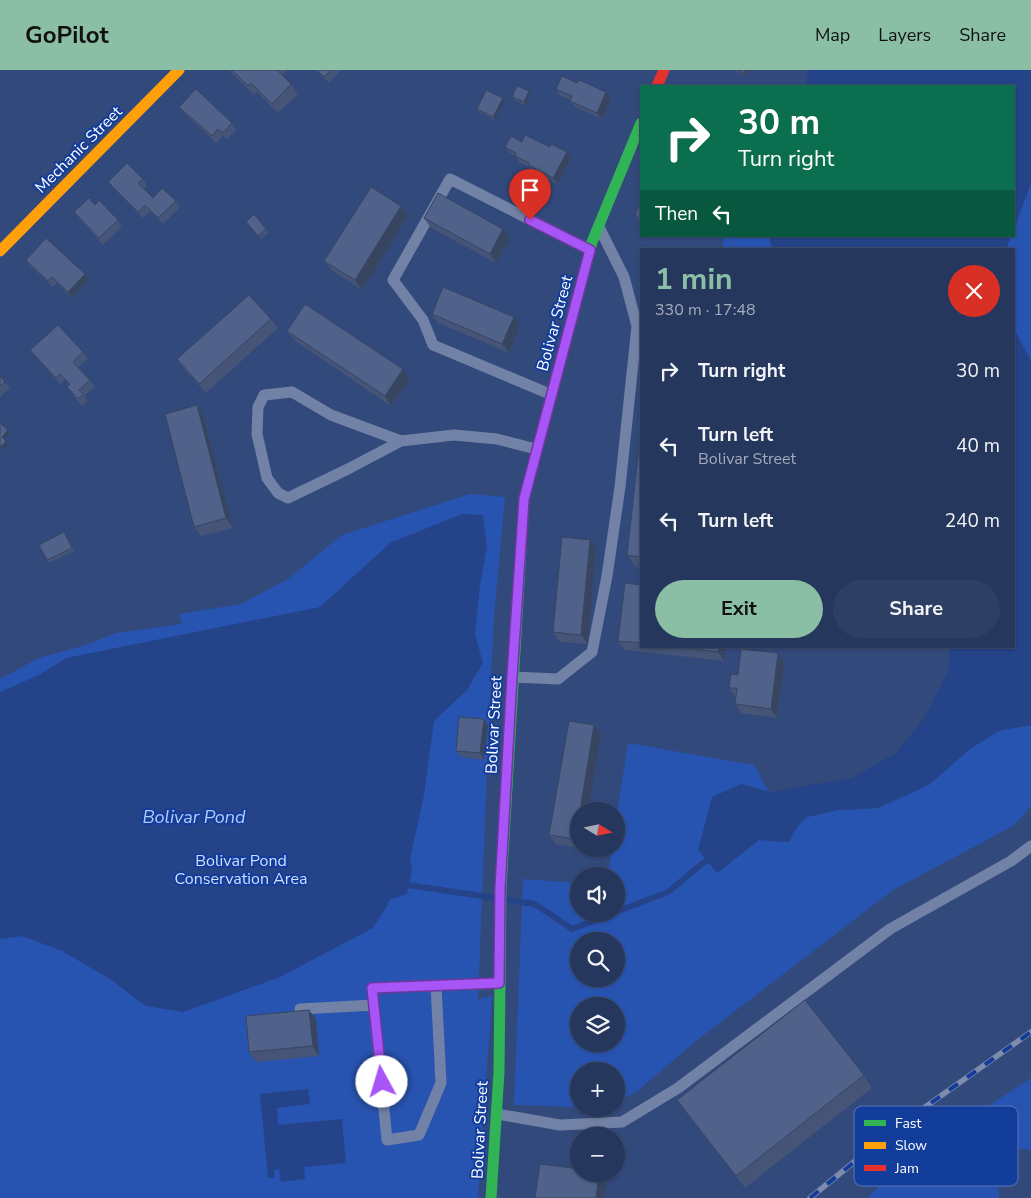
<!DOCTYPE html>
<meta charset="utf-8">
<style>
:root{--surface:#26375d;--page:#2e3f63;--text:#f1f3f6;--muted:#a4acbc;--line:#425172;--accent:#8abfa5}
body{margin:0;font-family:"Nunito Sans",sans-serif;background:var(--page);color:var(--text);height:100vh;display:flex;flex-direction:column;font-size:19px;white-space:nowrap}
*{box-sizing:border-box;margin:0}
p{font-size:16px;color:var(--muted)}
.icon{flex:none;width:28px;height:28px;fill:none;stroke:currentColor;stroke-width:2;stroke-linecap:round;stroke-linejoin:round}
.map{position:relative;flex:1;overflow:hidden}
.side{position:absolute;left:640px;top:178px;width:375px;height:400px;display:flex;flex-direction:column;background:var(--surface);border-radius:0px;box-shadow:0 1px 4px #0004,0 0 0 1px var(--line)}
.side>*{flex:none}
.banner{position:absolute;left:640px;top:15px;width:375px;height:152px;border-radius:0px;box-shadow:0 1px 4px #0004,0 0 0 1px var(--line);background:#0b6e4f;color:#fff;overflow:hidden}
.needle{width:32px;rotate:100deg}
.buttons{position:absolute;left:570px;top:732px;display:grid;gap:10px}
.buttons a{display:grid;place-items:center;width:55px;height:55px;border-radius:50%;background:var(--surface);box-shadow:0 1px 4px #0004,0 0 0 1px var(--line);font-size:25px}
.pin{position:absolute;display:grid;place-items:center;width:42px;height:42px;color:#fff;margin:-51px -21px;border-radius:50% 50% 50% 0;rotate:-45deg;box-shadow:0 0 5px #0007}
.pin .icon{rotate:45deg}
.me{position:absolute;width:55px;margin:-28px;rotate:354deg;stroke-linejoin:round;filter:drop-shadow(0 0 4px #0008)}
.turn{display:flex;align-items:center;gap:18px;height:105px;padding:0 15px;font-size:22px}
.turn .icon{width:65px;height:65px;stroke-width:2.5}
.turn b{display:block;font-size:35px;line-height:42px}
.then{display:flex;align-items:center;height:48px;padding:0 15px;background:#0003;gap:10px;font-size:19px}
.round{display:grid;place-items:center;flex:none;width:52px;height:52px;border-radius:26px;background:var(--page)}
.overview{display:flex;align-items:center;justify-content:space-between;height:85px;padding:0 15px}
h1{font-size:30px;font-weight:700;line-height:38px;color:var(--accent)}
.primary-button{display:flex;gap:10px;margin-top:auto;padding:10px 15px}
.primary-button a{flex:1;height:58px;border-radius:30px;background:var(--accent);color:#111;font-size:20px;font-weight:700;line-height:58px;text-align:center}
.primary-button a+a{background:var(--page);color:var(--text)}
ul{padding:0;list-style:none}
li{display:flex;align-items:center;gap:15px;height:75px;padding:0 15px}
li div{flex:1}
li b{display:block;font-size:19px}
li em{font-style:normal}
header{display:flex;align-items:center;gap:30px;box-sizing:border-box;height:70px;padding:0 25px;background:var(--accent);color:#111}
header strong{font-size:24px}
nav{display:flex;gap:28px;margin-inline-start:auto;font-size:18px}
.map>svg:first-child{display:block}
</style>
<header>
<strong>GoPilot</strong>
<nav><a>Map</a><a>Layers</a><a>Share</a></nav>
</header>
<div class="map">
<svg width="1031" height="1128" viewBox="0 0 1031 1128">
<rect width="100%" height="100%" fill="#32497c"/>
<!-- green -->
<path fill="#2854b1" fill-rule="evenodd" d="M1031 113V291L1014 259V179H1006L1011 166H1014V159Z
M723 166H769L772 179H723Z
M470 424 505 427 494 546 489 649 478 929 492 926 478 1128H0V609L39 588 89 574 116 563 182 554 179 544 241 534 288 509 342 465Z
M1031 655V736L1013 756 893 820 696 971 635 1023 616 1031V1001H579V1037L514 1035 523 809 579 813V844H616V806H608L612 779H616V751L628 673 754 695 769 722 741 714 717 803 759 770 789 772 797 757 807 747 838 740 878 738 998 661ZM579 871H616V909H579ZM579 936H616V974H579Z
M1031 1008V1080L996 1076 999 1128H868L896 1097Z"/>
<!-- water -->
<path fill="#254388" d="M808 0H1031V113L1014 159V16H805Z
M769 166H1011L1006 179H772Z
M1014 259 1031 291V655L998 661 971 678 929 715 878 738 838 740 807 747 797 757 789 772 759 770 717 803 698 780 712 727 741 714 769 722 852 708 896 683 925 647 948 601 950 576H1014Z
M462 444 483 445 487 477 480 515 475 564 483 593 467 620 434 651 424 725 410 789 412 800 407 824 391 829 373 858 280 907 183 942 146 936 110 909 62 881 22 866 0 869V622L39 605 66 588 320 537 390 473Z
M308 1019 310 1034 277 1038 278 1055 342 1049 346 1093 304 1097 305 1109 281 1112 279 1099 274 1100V1108H268L260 1024Z"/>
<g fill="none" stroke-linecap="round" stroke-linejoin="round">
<!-- stream -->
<path stroke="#254388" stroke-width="6" d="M401 814 495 828
M507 830 535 834 572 859 612 844
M616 842 668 822 713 785"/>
<!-- lane -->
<path stroke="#7282a6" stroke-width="11" d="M552 325 433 275 423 250 393 210 450 109 590 180
M401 371 331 345 292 322 264 325 258 337 257 364 267 408 278 423 288 428 350 398 401 371 454 365 497 369 536 379
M512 607 558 609 592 582 607 506 620 417 637 256 624 207 600 159
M436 915 441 1013 419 1065 387 1070 372 918C415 916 457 915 499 913
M300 939 374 935
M497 1044 560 1055 622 1052 678 1018 890 859 1011 791 1031 776"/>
<!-- fast -->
<path stroke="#30b455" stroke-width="11" d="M572 248 592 172 641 53
M491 1128 499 1002 501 819 521 479"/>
<!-- slow -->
<path stroke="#ff9f0a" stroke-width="11" d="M0 181 179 0"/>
<!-- jam -->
<path stroke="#e5322d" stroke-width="11" d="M657 16 664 0
M521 479 524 429 572 248"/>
<defs>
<path id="rail" d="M810 1128 897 1057 1031 962"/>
</defs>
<!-- rail casing -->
<use href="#rail" stroke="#7d8bac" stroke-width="5.5"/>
<!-- rail -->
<use href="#rail" stroke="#133d9b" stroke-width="4" stroke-dasharray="11" stroke-linecap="butt"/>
</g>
<!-- wall -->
<path fill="#455477" d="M230 0H286L287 1 282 6 291 14 298 24 278 43 257 22 254 25 232 3Z
M315 0H341L329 13Z
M734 0H749L746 6Z
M556 19 611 28 602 49 575 37 570 31 571 30 560 26Z
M531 24 526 36 514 30 512 27Z
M505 31 495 50 479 42 477 39Z
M179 37 232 53 237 60 227 69 223 66 216 73 184 43Z
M522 72 550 77 567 82 571 88 558 114 532 102 529 97 519 92 515 86 510 83 505 77Z
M143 109 147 115 144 119 153 128 176 131 180 137 163 154 150 141 143 148 113 118 108 112Z
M641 130V155L635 145Z
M95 135 118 150 122 157 103 175 79 148 74 142Z
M401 136 408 146 362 220 331 200 324 191Z
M424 148 510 168 496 193 431 158Z
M246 152 266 159 269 162 261 169Z
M26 190 89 210 72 228 57 213 53 217 30 196Z
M432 244 514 247 520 256 509 283 438 253Z
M271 249 278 258 206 323 184 299 177 289Z
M287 261 409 309 391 336 294 270Z
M30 280 83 282 88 289 78 297 90 310 95 317 84 326 88 331 82 336 71 323 67 317 69 315 65 310 60 314 35 286Z
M0 306 10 318 0 327Z
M203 345 233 458 201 466 194 457Z
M641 360V498L636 497 627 485Z
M64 462 74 481 49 493 47 490Z
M590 470 596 479 588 574 560 572 553 562Z
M641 515V576H726L724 591 625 580 618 571Z
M784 593 777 648 741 643 735 634V627L729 618 738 605Z
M488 655 484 690 461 687 456 681Z
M594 655 601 664 579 741V778L556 774 549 765Z
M316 949 319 986 256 992 249 982Z
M864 1005 872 1018 745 1118 686 1043 677 1030Z"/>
<!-- shaded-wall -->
<path fill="#384561" d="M745 0H749L746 6 743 3Z
M529 21 531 24 526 36 524 32Z
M606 22 611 28 602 49 597 43Z
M503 28 505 31 495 50 493 47Z
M567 82 571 88 558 114 553 108Z
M401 136 408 146 362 220 355 210Z
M503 159 510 168 496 193 490 184Z
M85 204 89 210 72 228 68 222Z
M514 247 520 256 509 283 502 274Z
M403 299 409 309 391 336 385 326Z
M197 335 203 345 233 458 226 448Z
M8 360 10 363 4 370 2 367Z
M6 371 9 374 4 379 2 376Z
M590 470 596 479 588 574 581 565Z
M719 576H726L724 591 718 582Z
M778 583 784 593 777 648 771 639Z
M484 649 488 655 484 690 480 683Z
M594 655 601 664 588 741H580Z
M579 748V774L575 769Z
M309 940 316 949 319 986 313 976Z
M599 1104H600L606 1111 604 1128H596Z"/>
<!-- building -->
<path fill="#50628a" stroke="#384561" d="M232 0H277L291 14 272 34 251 13 248 16Z
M317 0H331L324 7Z
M738 0H745L743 3Z
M562 6 577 13 579 10 606 22 597 43 570 31 572 26 556 19Z
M517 16 529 21 524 32 512 27Z
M196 19 232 53 223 63 218 59 212 66 179 37Z
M486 20 503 28 493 47 477 39Z
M525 65 550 77 551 74 567 82 553 108 528 95 529 93 515 86 516 83 505 77 511 66 522 72Z
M127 93 143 109 138 113 153 128 162 118 176 131 158 148 145 135 138 142 108 112Z
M371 117 401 136 355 210 324 191Z
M438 123 503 159 490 184 424 148Z
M89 128 95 135 99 130 118 150 99 168 74 142Z
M641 130V148L635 145Z
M254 144 266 159 258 166 246 152Z
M46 168 85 204 68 222 52 207 48 211 26 190Z
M443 217 514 247 502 274 432 244Z
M249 225 271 249 199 314 177 289Z
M305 234 403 299 385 326 287 261Z
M58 255 83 282 73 292 90 310 79 320 83 324 78 329 67 317 70 314 60 304 56 308 30 280Z
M0 306 5 312 0 316Z
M197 335 226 448 194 457 165 344Z
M0 353 8 360 2 367 6 371 2 376 0 375Z
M641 360V487L627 485Z
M64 462 72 478 47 490 39 475Z
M562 467 590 470 581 565 553 562Z
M625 513 641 515V573L618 571Z
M668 576H719L718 582Z
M741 579 778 583 771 639 735 634 737 618H729L731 604 738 605Z
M459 647 484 649 480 683 456 681Z
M569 651 594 655 580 741H579V748L575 769 549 765Z
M805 930 864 1005 736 1106 677 1030Z
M309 940 313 976 249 982 246 946Z
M540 1094 579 1099V1104H599L596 1128H535Z"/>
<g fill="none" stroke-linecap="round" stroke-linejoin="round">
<defs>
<path id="route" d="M382 1012 372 918 499 913 500 819 512 607 524 429 590 180 530 150"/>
</defs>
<!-- route casing -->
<use href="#route" stroke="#6d37a1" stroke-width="12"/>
<!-- route -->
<use href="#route" stroke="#a855f7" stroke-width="9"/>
</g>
<g text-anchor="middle" stroke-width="4" stroke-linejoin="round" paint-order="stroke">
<!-- street labels -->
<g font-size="16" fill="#fff" stroke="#133d9b">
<text transform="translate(78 79) rotate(-45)" y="6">Mechanic Street</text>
<text transform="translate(554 253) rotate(-75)" y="6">Bolivar Street</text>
<text transform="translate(493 655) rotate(-87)" y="6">Bolivar Street</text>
<text transform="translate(479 1060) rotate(-87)" y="6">Bolivar Street</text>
</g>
<!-- park labels -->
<g font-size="16" fill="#d0dffd" stroke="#133d9b">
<text x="241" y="796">Bolivar Pond<tspan x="241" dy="18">Conservation Area</tspan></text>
</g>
<!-- water labels -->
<g font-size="18" font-style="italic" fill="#b4cbfa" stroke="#133d9b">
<text x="194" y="753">Bolivar Pond</text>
</g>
</g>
<!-- legend -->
<rect x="854" y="1036" width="164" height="80" rx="8" fill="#133d9b" stroke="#5a77b9" stroke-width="1"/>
<rect x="864" y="1050" width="22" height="6" fill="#30b455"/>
<rect x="864" y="1072" width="22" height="7" fill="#ff9f0a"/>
<rect x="864" y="1095" width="22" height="6" fill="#e5322d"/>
<g font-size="14" fill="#fff">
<text x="895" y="1058">Fast</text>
<text x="895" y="1080">Slow</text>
<text x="895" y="1103">Jam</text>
</g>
</svg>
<div class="buttons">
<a><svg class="needle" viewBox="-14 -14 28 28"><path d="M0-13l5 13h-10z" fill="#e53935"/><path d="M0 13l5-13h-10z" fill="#a4acbc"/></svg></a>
<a><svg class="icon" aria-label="sound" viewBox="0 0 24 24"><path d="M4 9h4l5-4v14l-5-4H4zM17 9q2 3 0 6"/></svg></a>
<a><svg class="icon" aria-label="search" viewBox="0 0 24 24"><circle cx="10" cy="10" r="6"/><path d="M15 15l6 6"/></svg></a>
<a><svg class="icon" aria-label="layers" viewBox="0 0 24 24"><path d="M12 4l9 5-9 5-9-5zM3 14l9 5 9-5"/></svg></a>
<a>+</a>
<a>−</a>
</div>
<div class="pin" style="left:530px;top:150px;background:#d93025"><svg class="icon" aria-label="arrive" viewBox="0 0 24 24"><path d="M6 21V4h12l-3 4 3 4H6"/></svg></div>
<svg class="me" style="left:382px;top:1012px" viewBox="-20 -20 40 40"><circle r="19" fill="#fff"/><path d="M0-13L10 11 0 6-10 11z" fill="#a855f7"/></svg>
<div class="banner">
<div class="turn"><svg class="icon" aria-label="right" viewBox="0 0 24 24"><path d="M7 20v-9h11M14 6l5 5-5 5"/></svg><div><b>30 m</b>Turn right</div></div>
<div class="then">Then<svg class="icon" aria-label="left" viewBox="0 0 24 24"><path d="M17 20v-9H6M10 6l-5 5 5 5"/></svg></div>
</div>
<section class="side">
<div class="overview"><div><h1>1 min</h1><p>330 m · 17:48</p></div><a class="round" style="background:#d93025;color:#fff"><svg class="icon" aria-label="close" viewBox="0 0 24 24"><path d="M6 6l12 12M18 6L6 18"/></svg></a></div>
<ul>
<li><svg class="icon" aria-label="right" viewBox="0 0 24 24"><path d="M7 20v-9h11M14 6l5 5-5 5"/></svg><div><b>Turn right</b></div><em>30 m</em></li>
<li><svg class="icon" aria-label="left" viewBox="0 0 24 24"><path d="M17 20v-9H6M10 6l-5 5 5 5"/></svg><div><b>Turn left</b><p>Bolivar Street</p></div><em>40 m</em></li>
<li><svg class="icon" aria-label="left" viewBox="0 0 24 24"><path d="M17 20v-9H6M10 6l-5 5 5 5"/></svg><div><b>Turn left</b></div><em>240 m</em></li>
</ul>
<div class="primary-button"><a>Exit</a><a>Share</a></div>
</section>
</div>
